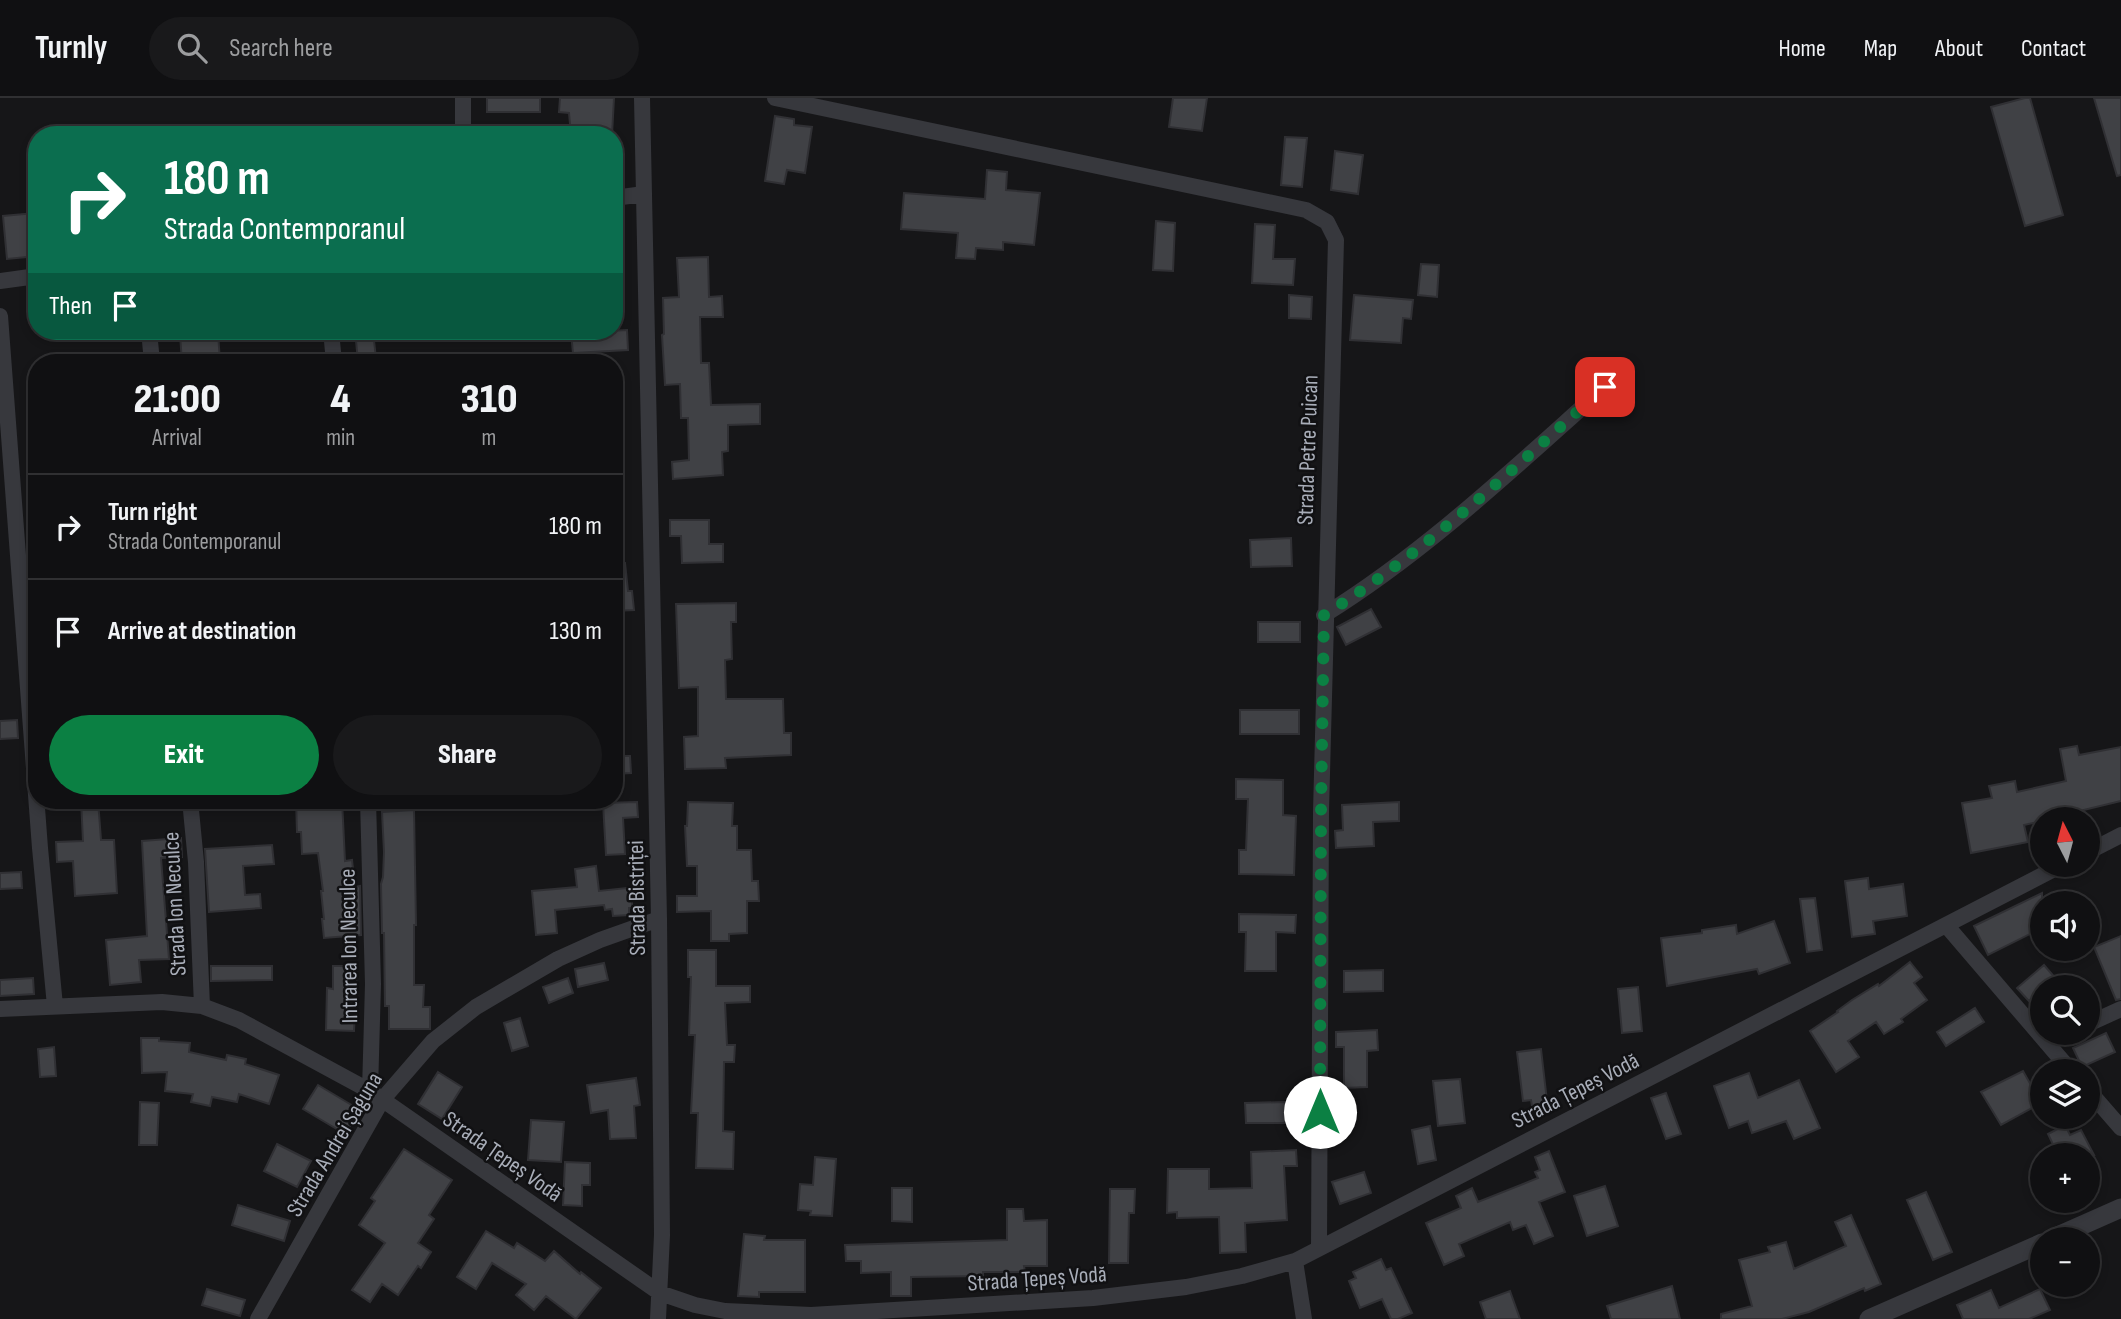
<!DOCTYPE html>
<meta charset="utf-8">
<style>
:root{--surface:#101012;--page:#19191b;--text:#f1f3f6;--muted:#9c9d9f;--line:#303032;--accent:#0b8043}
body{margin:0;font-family:"Sofia Sans Condensed",sans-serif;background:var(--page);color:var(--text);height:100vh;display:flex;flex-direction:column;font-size:26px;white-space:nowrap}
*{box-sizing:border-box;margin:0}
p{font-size:23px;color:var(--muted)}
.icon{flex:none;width:38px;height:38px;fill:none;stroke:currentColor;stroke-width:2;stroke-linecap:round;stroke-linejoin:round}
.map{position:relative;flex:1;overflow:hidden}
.sheet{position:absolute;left:28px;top:256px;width:595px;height:455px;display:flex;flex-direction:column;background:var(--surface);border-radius:28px;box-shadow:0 4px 10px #0003,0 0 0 2px var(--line)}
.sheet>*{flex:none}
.banner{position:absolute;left:28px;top:28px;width:595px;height:214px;border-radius:28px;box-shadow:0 4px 10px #0003,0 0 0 2px var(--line);background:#0b6e4f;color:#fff;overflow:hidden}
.needle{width:46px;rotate:354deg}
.buttons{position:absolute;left:2030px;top:709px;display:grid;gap:14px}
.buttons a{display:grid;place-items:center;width:70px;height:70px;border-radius:50%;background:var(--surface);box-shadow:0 4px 10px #0003,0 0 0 2px var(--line);font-size:35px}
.pin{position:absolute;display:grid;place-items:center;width:60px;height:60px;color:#fff;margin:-30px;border-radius:14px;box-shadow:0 4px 10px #0006}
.me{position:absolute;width:77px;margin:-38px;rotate:0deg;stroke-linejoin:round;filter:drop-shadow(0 0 5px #0008)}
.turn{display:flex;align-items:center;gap:24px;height:147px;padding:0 21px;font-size:32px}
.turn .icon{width:91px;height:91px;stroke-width:2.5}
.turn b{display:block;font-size:49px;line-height:60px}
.then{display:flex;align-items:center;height:66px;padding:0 21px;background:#0003;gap:14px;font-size:26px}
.eta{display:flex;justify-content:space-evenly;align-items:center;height:119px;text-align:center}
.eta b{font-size:42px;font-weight:800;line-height:49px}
.button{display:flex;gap:14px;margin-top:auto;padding:14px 21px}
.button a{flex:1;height:80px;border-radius:42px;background:var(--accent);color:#fff;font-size:28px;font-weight:800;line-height:80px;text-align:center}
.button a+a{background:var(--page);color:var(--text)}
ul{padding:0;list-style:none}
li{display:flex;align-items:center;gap:21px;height:105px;padding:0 21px;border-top:2px solid var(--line)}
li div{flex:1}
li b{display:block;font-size:26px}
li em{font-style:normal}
header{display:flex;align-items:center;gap:42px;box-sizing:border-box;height:98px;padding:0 35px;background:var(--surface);border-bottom:2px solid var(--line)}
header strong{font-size:33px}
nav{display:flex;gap:38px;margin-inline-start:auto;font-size:24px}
.search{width:490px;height:63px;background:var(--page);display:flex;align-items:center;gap:18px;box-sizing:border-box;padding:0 24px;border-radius:38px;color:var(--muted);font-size:26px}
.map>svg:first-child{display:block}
</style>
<header>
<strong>Turnly</strong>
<div class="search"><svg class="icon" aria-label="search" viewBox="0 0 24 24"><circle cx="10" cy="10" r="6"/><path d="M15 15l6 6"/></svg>Search here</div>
<nav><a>Home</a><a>Map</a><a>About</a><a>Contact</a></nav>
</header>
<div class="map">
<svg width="2121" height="1221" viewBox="0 0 2121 1221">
<rect width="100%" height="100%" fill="#161618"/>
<!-- building -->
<path fill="#404145" stroke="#303034" stroke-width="2" d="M487 0H540V14H487Z
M560 0H614L612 37H571L569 15 559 14Z
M1173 0H1207L1202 33 1169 29Z
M2025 0H2030L2063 117 2025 128 1991 9Z
M2094 0H2121V77L2117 78Z
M775 18 794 21V27L812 29 805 75 787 72 784 86 765 83Z
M1285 39 1307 40 1302 89 1281 87Z
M1335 53 1363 57 1358 96 1331 92Z
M987 72 1007 74 1006 92 1040 95 1034 147 1003 144V152L976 150 975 161 956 160 958 135 901 131 904 95 985 101Z
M35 115 37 158 7 161 3 118Z
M1156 123 1175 125 1173 173 1153 172Z
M1255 126 1275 127 1273 161H1295L1293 187 1252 185Z
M708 159 709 199 722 198 723 219H700L701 265H709L711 307 760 306V326L728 327V353L722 354 723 377 673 381 672 364 689 362 688 320H681L680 286 665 287 662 237 664 236 663 200 679 199 677 160Z
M1421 166 1439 167 1437 199 1418 197Z
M1289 197 1312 199 1311 221 1289 220Z
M1354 197 1413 202 1411 221 1403 220 1401 245 1350 242Z
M627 232 628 252 573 255 571 235Z
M355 233H373L376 261 358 263Z
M218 234 220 264H182L180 237Z
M670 422H709V446H723V464L682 465 681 438H670Z
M1291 440 1292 468 1251 469 1250 442Z
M614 465H625L628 493H632L634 512 614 513Z
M736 505V524H731L732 561 725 562 726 601H783L784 635H791V657L725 660 726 670 685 671 684 639 698 638V589L679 590 676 506Z
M1371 511 1381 529 1346 547 1337 529Z
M1258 524H1300V544H1258Z
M1240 612H1299V636H1240Z
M17 622 18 640 0 641V623Z
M2077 648 2079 657 2121 649V703L2067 716 2068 721H2042V723L2024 727 2028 744 1971 755 1962 705 1992 700 1989 688 2015 683 2017 694 2066 683 2060 651Z
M614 658H630L631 675 614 676Z
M1236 681 1283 682V717L1296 718 1294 777 1239 776V752H1246L1248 701H1236Z
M81 702H98L101 742H114L117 795 75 798 73 763 57 764 56 744 83 743Z
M296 702H342L345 763 352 762 355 789 360 788 361 837 324 840 322 821H324L321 793H323L318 755 302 756 301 734H297Z
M637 704 638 719 623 720 625 756 606 757 603 705Z
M688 704 733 705 732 728H737V752H751L752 783H758L759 803H747V835L729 836V843H711V813L677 814V798H697V768H687L685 728H687Z
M1399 704V723L1373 724 1374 748 1336 750 1335 733 1343 732 1342 707Z
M414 712 416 827H414V887H424L423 909H430V931H389V908H385L384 835H382L381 786 383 779 384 754 382 714Z
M181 740 182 759 161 760 169 861 139 862 141 884 110 887 106 842 147 838 142 743Z
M272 747 274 766 243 768 245 797 260 796 261 810 209 814 205 751Z
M596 768 599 793 636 789 637 803H632V810H629V817L613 818 612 811 605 812 604 807 555 812 557 835 536 837 532 793 577 789 575 771Z
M21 774 22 790 0 791V775Z
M1868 780 1869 791 1903 786 1907 818 1873 823 1875 836 1852 839 1845 783Z
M2042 795V830L1988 857 1974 828Z
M1815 800 1822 852 1807 854 1800 801Z
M1239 816 1296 817 1295 835 1276 834V873H1245L1246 834H1239Z
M1774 823 1790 865 1759 876 1757 871 1667 888 1661 840 1702 835V832L1736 827 1737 836Z
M2121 838V901L2116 902 2094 849Z
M688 852H716V888H750V904L725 905 727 947H735L734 964H724L723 1033 734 1034 733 1071 696 1070 698 1015H691L695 937H689L691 879H688Z
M1910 864 1922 879 1914 885 1927 902 1901 921 1903 924 1884 936 1876 924 1848 943 1859 959 1836 974 1810 933 1838 914 1837 913 1852 902 1878 886 1879 888Z
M604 865 608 882 578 889 575 871Z
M2044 867 2063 889H2042V892L2029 903 2017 890Z
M211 868H272V882L211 883Z
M333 868H357L354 933 326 932 327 890 333 891Z
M1383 872V893L1344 894V873Z
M33 880 34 896 0 898V882Z
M568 880 573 895 549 905 543 889Z
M1638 889 1642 933 1622 935 1618 891Z
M1975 910 1984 924 1946 948 1937 934Z
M520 920 528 948 512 953 504 925Z
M1377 932 1378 952 1367 953V989L1344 990V949H1336V934Z
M2106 935 2115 954 2082 969 2073 950Z
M141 940H159V943L190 945 189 954 226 962 227 957 246 961 245 966 279 977 269 1006 239 996 237 1004 212 999 210 1008 191 1004 193 996 165 993 167 974 142 975Z
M54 949 56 978 40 979 38 951Z
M1541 951 1548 1012 1533 1014 1531 1002 1523 1003 1517 954Z
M2023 973 2041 1005 2001 1027 1981 994Z
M438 974 462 989 442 1021 418 1006Z
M1749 975 1758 1000 1799 982 1820 1030 1794 1041 1786 1023 1752 1035 1748 1023 1729 1030 1714 988Z
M636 980 640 1007 634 1008 636 1040 610 1041 608 1012 591 1015 587 987Z
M1460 981 1465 1025 1438 1028 1433 983Z
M318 987 360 1012 345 1036 303 1011Z
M1666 995 1681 1036 1666 1041 1651 1000Z
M140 1004 159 1005 157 1047H139Z
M1286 1004 1287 1025H1246L1245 1005Z
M531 1022 564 1024 561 1064 528 1062Z
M2065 1027 2070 1037 2081 1032 2094 1057H2058L2048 1036Z
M1430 1028 1436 1062 1418 1066 1412 1032Z
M277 1046 311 1063 297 1089 264 1073Z
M404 1051 452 1082 429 1117 434 1121 418 1145 431 1154 421 1170 418 1168 398 1197 382 1186 370 1204 352 1192 385 1145 359 1127 375 1103 371 1100Z
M1296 1052 1297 1068H1284L1287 1122 1245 1125 1246 1154 1220 1155 1219 1119 1177 1120V1114L1167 1115 1168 1071H1209V1091L1252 1090 1251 1054Z
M1549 1053 1565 1094 1539 1104 1553 1138 1534 1146 1526 1127 1513 1132 1510 1124 1459 1146 1464 1158 1444 1167 1426 1125 1461 1110 1456 1098 1472 1090 1478 1104 1538 1080 1535 1074 1540 1072 1535 1059Z
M815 1059 836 1061 832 1118 810 1117 811 1113 798 1112 800 1086 813 1087Z
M565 1064 590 1065V1087H582V1108L563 1107Z
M1364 1074 1371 1095 1340 1106 1332 1084Z
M1605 1088 1618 1128 1587 1138 1574 1098Z
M892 1090H912V1124L892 1123Z
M1110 1091H1135L1134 1115H1129L1128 1165H1109Z
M1926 1094 1952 1154 1933 1162 1907 1102Z
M238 1107 290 1123 284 1143 232 1127Z
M1007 1111H1023L1024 1123 1047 1122V1168H1024L1025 1174H983V1178L911 1179V1198H891V1174L861 1175V1163H846L845 1147 1007 1142Z
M1851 1117 1881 1186 1865 1193 1864 1190 1809 1214 1782 1221H1721V1216L1752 1208 1739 1162 1770 1154 1768 1149 1786 1144 1794 1171 1846 1148 1835 1124Z
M486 1133 514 1150 517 1145 545 1163 554 1153 580 1176 581 1174 601 1190 576 1221 546 1198 534 1212 516 1197 526 1186 492 1165 476 1191 457 1179Z
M744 1136 765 1138 764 1142H805V1194H759V1199L738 1198Z
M1381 1161 1386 1172 1391 1170 1412 1215 1398 1221H1391L1382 1201 1360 1210 1349 1183 1356 1180 1353 1174Z
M1672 1188 1680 1221H1611L1607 1208Z
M207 1191 245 1202 240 1218 202 1207Z
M2040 1191 2050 1212 2029 1221H1963L1957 1207 1991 1192 1999 1210Z
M1510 1193 1520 1221H1486L1480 1204Z"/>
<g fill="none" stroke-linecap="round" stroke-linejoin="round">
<!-- minor -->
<path stroke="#37383d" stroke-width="16" d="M642 0 659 821 662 1137 658 1221
M775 0 1306 112 1327 124 1336 142 1321 714 1319 1150
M463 37V0
M614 100 644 96
M0 183 37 178
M0 218 40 750 55 908
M149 233 152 264
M331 233 334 264
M1324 517C1427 453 1515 369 1605 289
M190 702 196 764 202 908
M368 702 373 886 370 993
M2088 754 2121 737
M1946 827 2071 973
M0 911 162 904 202 908 239 922 370 993 660 1195 695 1207 725 1213 811 1217 1093 1200 1186 1189 1242 1178 1295 1163 2064 766
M2088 926 2121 911
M2046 944 2067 934
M2088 992 2121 1030
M1295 1163 1304 1221
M258 1221 382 1002 433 943 476 909 558 861 600 842 659 821"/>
<!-- tertiary -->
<path stroke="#37383d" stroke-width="19" d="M2051 1141 2121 1110
M1869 1221 2042 1145"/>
</g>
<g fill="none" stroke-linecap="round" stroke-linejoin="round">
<!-- route -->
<path stroke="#0b8043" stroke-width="12" stroke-dasharray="0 21.6" d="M1320 1014 1321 714 1324 517C1427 453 1515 369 1605 289"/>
</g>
<g text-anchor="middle" stroke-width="5" stroke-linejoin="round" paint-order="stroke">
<!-- street labels -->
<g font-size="23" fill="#a8adb8" stroke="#111113">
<text transform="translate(1307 352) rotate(-88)" y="8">Strada Petre Puican</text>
<text transform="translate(636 800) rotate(-91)" y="8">Strada Bistriței</text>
<text transform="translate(174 806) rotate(-93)" y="8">Strada Ion Neculce</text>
<text transform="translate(348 848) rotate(-91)" y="8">Intrarea Ion Neculce</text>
<text transform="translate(1575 992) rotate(-27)" y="8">Strada Țepeș Vodă</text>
<text transform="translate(334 1046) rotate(-59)" y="8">Strada Andrei Șaguna</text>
<text transform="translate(503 1058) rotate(35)" y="8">Strada Țepeș Vodă</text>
<text transform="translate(1037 1180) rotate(-4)" y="8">Strada Țepeș Vodă</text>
</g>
</g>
</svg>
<div class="buttons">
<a><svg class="needle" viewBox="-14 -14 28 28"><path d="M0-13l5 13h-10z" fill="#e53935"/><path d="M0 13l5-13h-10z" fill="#9c9d9f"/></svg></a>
<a><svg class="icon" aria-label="sound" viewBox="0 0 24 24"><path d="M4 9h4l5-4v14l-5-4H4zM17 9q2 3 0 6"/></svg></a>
<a><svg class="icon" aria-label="search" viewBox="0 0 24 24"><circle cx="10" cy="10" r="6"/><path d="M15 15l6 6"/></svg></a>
<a><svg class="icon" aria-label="layers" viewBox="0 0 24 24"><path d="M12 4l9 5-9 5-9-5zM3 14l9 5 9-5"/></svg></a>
<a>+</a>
<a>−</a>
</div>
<div class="pin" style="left:1605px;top:289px;background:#d93025"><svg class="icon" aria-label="arrive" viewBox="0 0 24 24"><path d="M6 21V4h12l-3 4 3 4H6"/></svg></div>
<svg class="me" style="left:1320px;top:1014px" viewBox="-20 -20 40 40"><circle r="19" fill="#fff"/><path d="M0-13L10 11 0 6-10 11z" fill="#0b8043"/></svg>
<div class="banner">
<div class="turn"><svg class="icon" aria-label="right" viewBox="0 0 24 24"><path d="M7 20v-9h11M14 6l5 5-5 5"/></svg><div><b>180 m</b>Strada Contemporanul</div></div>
<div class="then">Then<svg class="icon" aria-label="arrive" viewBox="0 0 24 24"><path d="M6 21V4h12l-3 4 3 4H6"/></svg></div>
</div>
<section class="sheet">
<div class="eta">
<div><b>21:00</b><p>Arrival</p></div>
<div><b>4</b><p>min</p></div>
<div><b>310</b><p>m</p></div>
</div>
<ul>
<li><svg class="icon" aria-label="right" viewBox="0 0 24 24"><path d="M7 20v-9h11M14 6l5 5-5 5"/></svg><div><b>Turn right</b><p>Strada Contemporanul</p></div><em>180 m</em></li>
<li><svg class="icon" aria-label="arrive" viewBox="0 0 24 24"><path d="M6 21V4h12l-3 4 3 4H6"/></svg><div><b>Arrive at destination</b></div><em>130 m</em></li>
</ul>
<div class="button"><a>Exit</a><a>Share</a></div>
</section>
</div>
